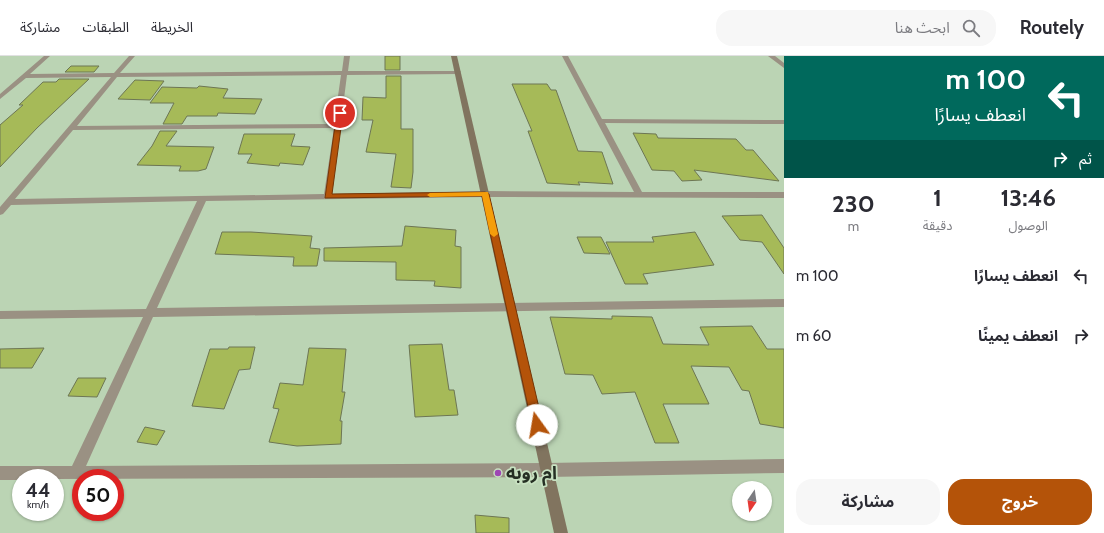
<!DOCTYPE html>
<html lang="ar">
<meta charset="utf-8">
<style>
:root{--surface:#fff;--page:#f7f7f7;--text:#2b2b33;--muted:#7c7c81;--line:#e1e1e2;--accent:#b45309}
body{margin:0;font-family:Cabin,"Noto Sans Arabic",sans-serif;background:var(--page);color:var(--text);direction:rtl;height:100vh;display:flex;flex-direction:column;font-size:15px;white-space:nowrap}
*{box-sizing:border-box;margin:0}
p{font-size:13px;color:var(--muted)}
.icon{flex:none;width:22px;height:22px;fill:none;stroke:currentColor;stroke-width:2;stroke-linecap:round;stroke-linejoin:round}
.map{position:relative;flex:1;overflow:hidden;direction:ltr}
.side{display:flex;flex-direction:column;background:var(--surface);width:320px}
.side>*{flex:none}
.top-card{background:#00695c;color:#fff;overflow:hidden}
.needle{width:26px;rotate:193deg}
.tools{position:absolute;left:732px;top:425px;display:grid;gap:8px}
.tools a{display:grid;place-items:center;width:40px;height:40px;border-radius:50%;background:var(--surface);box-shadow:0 1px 3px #0004;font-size:20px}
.speed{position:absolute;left:12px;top:413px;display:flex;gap:8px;font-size:20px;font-weight:700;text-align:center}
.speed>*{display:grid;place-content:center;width:52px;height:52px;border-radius:50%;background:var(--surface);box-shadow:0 1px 3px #0004;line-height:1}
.speed small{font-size:10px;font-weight:400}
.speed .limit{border:6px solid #d22;background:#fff;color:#111}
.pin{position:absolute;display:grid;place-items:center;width:34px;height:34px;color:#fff;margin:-17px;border:2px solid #fff;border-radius:50%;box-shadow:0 1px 4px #0007}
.me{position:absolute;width:44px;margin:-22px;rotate:347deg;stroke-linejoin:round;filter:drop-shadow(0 0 3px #0008)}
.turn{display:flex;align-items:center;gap:14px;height:84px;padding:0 12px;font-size:18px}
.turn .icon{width:52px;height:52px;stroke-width:2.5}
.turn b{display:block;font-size:28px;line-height:34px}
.then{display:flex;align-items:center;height:38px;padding:0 12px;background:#0003;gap:8px;font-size:15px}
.eta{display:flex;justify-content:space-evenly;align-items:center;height:68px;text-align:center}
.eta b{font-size:24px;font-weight:700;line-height:28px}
.cta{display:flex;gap:8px;margin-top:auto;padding:8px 12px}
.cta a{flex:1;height:46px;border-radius:16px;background:var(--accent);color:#fff;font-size:16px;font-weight:700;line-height:46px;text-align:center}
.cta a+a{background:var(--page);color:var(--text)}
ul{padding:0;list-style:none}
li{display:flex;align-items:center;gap:12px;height:60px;padding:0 12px}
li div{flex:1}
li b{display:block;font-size:15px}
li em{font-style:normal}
header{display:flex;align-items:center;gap:24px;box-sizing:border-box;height:56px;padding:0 20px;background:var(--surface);border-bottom:1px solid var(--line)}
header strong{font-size:19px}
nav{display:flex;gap:22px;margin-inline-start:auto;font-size:14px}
.search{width:280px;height:36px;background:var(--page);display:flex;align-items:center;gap:10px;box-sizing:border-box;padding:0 14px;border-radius:16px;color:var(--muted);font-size:15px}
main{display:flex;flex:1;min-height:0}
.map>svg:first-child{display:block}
</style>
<header>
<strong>Routely</strong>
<div class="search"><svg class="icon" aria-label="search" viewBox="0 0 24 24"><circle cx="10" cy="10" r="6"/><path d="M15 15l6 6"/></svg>ابحث هنا</div>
<nav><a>الخريطة</a><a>الطبقات</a><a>مشاركة</a></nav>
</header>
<main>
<section class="side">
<div class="top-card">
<div class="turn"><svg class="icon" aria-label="left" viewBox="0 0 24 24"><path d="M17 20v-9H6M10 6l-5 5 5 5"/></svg><div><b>100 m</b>انعطف يسارًا</div></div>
<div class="then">ثم<svg class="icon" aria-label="right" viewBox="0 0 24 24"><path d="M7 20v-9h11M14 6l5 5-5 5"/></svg></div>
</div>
<div class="eta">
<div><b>13:46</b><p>الوصول</p></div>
<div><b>1</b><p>دقيقة</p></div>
<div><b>230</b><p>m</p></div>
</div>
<ul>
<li><svg class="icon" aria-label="left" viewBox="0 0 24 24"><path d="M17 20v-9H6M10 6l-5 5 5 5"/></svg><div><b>انعطف يسارًا</b></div><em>100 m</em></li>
<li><svg class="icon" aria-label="right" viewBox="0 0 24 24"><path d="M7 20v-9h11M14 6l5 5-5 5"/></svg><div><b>انعطف يمينًا</b></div><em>60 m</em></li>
</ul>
<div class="cta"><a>خروج</a><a>مشاركة</a></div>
</section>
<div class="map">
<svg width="784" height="477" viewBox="0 0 784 477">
<rect width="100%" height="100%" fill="#bbd4b4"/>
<!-- building -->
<path fill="#a6ba58" stroke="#6d7654" d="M385 0H400V14H385Z
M71 10H99L94 16H65Z
M386 20H401V73H413V116L411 132 391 131 396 98 366 96 373 64H362L363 41 386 42Z
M59 23H89L37 72 0 111V69L23 49H19L43 26H56Z
M135 24 164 25 150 44 118 43Z
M512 28H547L551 34H556L578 95 602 96 613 128 578 126 580 129 547 127 528 75H532Z
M199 30 228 33 223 42 262 43 255 58 218 57 217 60H187L182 68H163L174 47H150L162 31 197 32Z
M160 75H177L166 90 214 91 206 113 198 115H179L181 110 137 109 152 90Z
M633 77 656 78 658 82 736 83 746 94H753L779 125 694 114 702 124 682 125 674 115 652 114Z
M244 78H295L291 90 310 91 303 109 280 107 279 110 247 107 252 98H238Z
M762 159 784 192V218L762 186 740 184 722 160Z
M405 170 456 174 455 190 461 191V232L434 230 435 225 396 224V206L324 205V192L402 190Z
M222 176H251L312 180 310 192 320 193 317 210H293L294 201 215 198Z
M695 176 714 209 643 218 648 228H625L606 186H654L652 181Z
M577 181H601L610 198 584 197Z
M612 260 652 261 663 288 709 289 700 271 752 270 767 293H784V372L760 368 749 335 742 334 729 311 691 310 709 348H663L679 387H655L635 336 602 338 593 319 565 318 550 261 612 263Z
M442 288 449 334H454L458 359 415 361 409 289Z
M229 291H255L250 313 239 314 224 353 192 350 210 293H228Z
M44 292 32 312H0V293Z
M309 292 346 293 342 336H345L340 365H342L341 388 297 390 269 386 279 353 273 352 280 327 303 329Z
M78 322H106L97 341 68 340Z
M145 371 165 375 157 389 137 386Z
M475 459 509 462V477H476Z"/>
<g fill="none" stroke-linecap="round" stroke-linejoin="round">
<!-- minor -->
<path fill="#9a9183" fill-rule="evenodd" d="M44 0H50L30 18 114 17 129 0H135L120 17 342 15 344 0H350L348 15H460L461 16 458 18 347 19 332 138 485 135 634 136 562 0H568L602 63 784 64V68L605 67 642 136H784V142L485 141 206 145 157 252 784 243V251L153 261 86 410 547 407 784 403V417L547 421 55 423V422H21V424H0V410H72L143 261 0 263V255L146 253 197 145 11 149 3 158 0 159V151L111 21 26 22 0 43V38ZM341 19 334 68 77 70 117 21ZM334 72 324 138 15 143 73 74Z
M768 0H775L784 7V12Z"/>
<!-- secondary -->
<path fill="#81745f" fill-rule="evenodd" d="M451 0H457L568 477H554Z"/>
</g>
<!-- route -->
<path fill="#b45309" stroke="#753606" d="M337 55 343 57 332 138 485 136 489 138 543 369 541 373 537 375 533 373 532 369 482 140 325 142Z"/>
<!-- slow -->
<path fill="#f59e0b" d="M488 136 498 178 494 181 490 178 482 140 430 141 427 139 430 137Z"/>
<!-- markers -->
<circle fill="#9e47b4" stroke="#c8e1c1" stroke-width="1.5" cx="498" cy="417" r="4"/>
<g text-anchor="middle" stroke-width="3.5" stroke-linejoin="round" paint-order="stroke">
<!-- near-poi labels -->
<g font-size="18" font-weight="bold" fill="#252f23" stroke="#c8e1c1" text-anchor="start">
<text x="506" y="423">ام روبه</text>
</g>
</g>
</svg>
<div class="tools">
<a><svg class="needle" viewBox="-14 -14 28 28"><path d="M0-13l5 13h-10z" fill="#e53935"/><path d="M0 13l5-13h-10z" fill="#7c7c81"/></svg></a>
</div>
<div class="speed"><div>44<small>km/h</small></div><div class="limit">50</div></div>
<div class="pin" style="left:340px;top:57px;background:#d93025"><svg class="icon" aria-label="arrive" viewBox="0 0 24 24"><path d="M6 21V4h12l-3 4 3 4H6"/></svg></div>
<svg class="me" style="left:537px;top:369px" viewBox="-20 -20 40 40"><circle r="19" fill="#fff"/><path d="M0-13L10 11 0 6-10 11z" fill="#b45309"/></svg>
</div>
</main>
